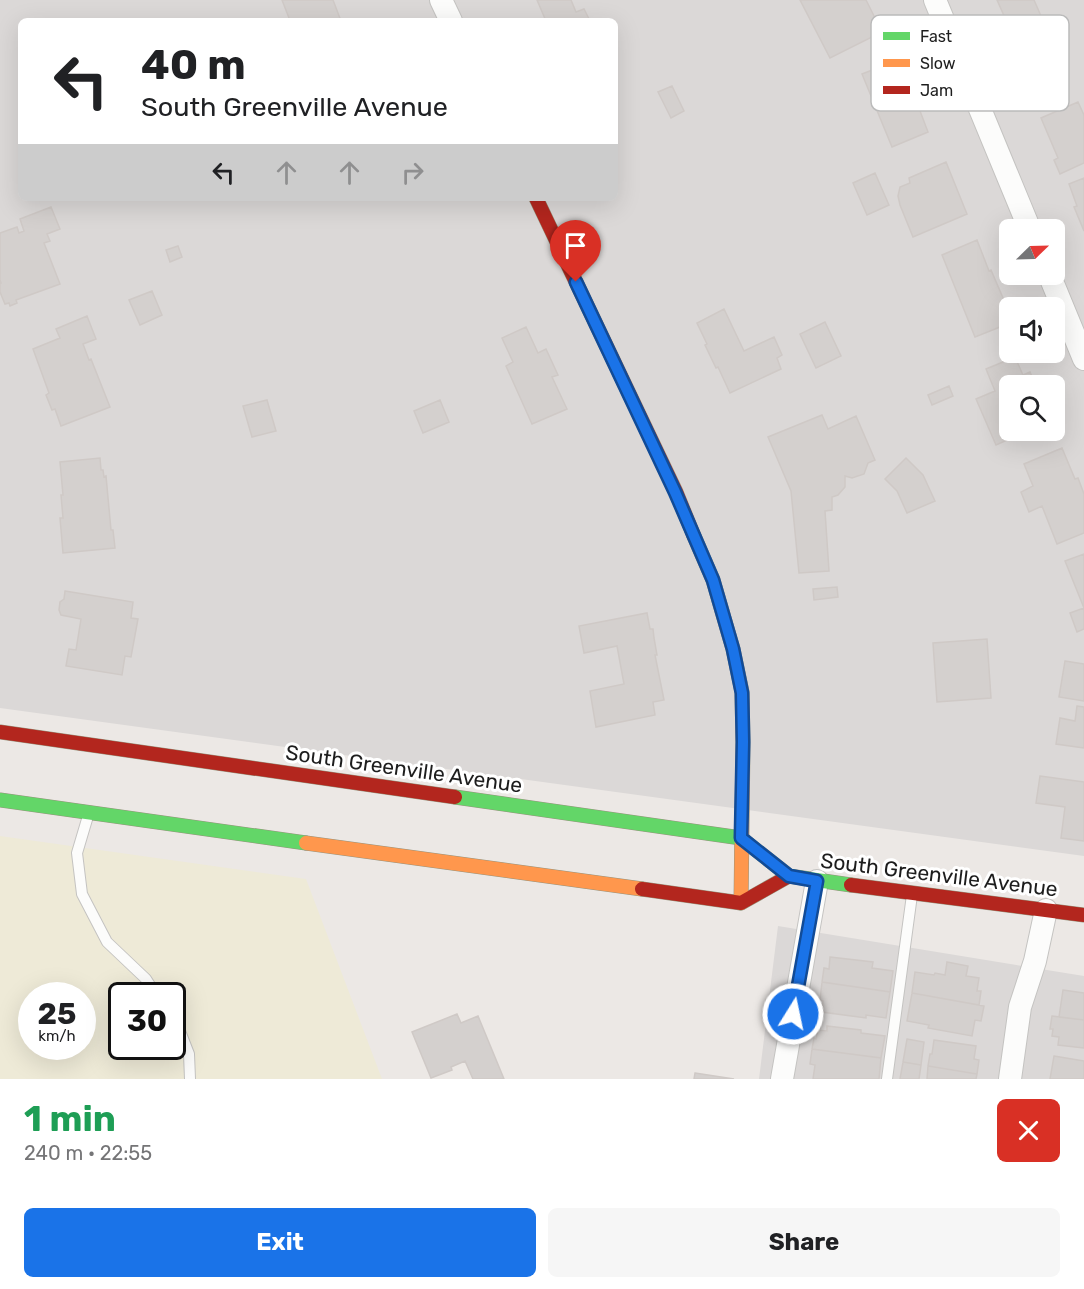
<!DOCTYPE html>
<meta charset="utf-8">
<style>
:root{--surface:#fff;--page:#f6f6f6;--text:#202124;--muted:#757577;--accent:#1a73e8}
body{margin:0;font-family:Rubik,sans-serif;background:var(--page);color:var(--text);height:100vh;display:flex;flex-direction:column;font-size:22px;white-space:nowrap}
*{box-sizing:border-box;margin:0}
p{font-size:20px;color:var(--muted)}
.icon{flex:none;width:33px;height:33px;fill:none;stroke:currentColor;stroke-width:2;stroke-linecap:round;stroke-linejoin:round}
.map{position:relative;height:1079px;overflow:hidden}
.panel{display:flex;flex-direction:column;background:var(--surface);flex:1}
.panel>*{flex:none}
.banner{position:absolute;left:18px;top:18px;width:600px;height:183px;border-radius:9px;box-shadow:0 6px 24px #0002;background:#fff;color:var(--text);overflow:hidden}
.needle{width:39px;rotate:67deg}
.tools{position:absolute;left:999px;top:219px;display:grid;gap:12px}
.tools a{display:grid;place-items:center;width:66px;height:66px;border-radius:9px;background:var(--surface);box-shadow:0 6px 24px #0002;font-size:30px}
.speed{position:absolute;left:18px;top:982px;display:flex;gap:12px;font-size:30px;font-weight:700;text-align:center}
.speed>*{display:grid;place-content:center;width:78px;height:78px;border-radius:50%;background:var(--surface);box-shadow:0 6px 24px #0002;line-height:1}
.speed small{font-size:15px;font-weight:400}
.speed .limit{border:3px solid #111;border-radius:9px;background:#fff;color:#111}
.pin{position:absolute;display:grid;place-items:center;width:51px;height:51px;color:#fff;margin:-62px -26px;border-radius:50% 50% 50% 0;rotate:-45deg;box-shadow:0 0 6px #0007}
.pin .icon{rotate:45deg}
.me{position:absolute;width:66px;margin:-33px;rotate:10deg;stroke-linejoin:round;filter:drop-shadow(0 0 4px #0008)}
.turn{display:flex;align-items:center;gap:21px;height:126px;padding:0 24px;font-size:27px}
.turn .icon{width:78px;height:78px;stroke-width:2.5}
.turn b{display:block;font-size:42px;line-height:51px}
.lanes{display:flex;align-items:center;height:57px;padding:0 24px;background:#0003;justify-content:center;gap:30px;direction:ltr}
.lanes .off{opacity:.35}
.round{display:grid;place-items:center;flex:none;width:63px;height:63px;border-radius:9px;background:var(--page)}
.head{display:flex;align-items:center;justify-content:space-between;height:102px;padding:0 24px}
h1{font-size:36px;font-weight:700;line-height:45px;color:#1e9e55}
.primary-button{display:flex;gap:12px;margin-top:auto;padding:12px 24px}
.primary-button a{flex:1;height:69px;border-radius:9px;background:var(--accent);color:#fff;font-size:24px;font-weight:700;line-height:69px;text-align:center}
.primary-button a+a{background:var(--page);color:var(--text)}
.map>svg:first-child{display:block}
</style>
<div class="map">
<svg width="1084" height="1079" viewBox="0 0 1084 1079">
<rect width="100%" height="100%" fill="#ece8e5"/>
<!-- residential -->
<path fill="#dbd8d7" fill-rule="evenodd" d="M0 0H1084V856L0 708ZM21 21H615V198H21ZM1010 230H1054V274H1010ZM1010 308H1054V352H1010ZM1010 386H1054V430H1010Z
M778 926 1084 976V1079H759Z"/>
<!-- farmland -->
<path fill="#eeead7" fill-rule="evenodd" d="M0 836 306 879 382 1079H0ZM32 996H82V1047H32ZM122 996H172V1047H122Z"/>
<!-- building -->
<path fill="#d4d0ce" stroke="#cfc9c6" stroke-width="1.5" d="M282 0H333L341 21H281L289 18Z
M537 0H571L576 12 584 9 590 21H546Z
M800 0H866L878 24 874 26 878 34 830 58Z
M997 0H1034L1041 16 1010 29Z
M898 60 907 82 911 80 920 102 917 103 928 132 892 147 862 74Z
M672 86 684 111 671 118 658 92Z
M1078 102 1084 115V163L1060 174 1054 160 1058 158 1041 118Z
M946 162 967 214 913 237 900 205 898 196 900 187 910 183 909 178Z
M875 173 889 205 867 215 853 183Z
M1084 178V231L1074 207 1077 206 1069 184Z
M51 207 60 229 47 234 50 241 44 243 60 284 16 300 17 303 10 306 9 303 5 304 0 292V283H1L0 280V233L17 227 19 233 24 231 20 219Z
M977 240 989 271 991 270 1006 305 1004 306 1010 323 975 337 942 255Z
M178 246 182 257 170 262 166 250Z
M152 291 162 315 140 325 129 300Z
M724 309 744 351 774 337 782 355 777 358 781 369 730 393 718 367 716 368 705 345 707 344 697 323Z
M87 316 96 339 83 344 89 360 91 359 110 407 61 426 55 409 52 410 46 395 49 393 33 349 60 338 56 329Z
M825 322 841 356 816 368 800 334Z
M526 327 538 353 546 349 558 375 552 377 567 409 532 424 506 366 513 362 502 338Z
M1015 357 1023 375 1030 372 1036 386H1010V430H1030L996 445 976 399 995 391 986 369Z
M949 386 953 396 932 405 928 395Z
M267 400 276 431 252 437 243 406Z
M440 400 449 422 423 433 414 411Z
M822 415 828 429 856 416 875 460 868 463 864 474 852 478 845 476V487L838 495 832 497V510L825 511 829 571 799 573 791 491 768 437Z
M1062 448 1075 479 1078 478 1084 494V533L1057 544 1042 506 1029 512 1021 492 1033 486 1024 464Z
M100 458 101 470H103L104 477 106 476 111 530H113L115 548 63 553 60 518H63L61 495H63L60 462Z
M906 458 923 475 935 501 907 513 897 491 885 479Z
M1084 554V629L1077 632 1070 613 1084 608 1065 561Z
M837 587 838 597 814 600 813 589Z
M65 591 133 602 131 618 138 619 131 657 125 656 122 675 66 666 69 649 76 650 81 619 61 615 59 610 60 602 64 599Z
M647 613 650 629H653L654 638 657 655H655L664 700 653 702 655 715 596 727 590 691 624 684 617 646 584 653 579 626Z
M987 639 991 698 937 702 933 643Z
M1065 661 1084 664V701L1059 697Z
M1077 706 1084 707V748L1056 744 1060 718 1075 721Z
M1040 776 1084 782V841L1061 838 1065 807 1036 803Z
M830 957 873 962 872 968 893 971 890 992 822 982 824 968 829 969Z
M947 962 968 966 966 976 979 978 977 991H981L979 1005 912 993 915 972 934 975 935 973 945 975Z
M822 982 890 992 886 1018 866 1015V1018L822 1012 823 1001 820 1000Z
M1063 990 1084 993V1020L1059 1017Z
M912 993 984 1006 981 1021 975 1020 972 1036 928 1028 929 1025 907 1021Z
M457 1014 461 1023 478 1016 504 1079H473L465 1061 451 1067 452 1070 431 1078 412 1032Z
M1052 1016 1084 1020V1048L1058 1045 1059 1037 1052 1036 1053 1029H1050Z
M827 1026 861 1030V1033L885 1036 881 1058 812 1049 814 1038 816 1039 818 1030 827 1031Z
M907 1039 924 1042 921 1065 903 1062Z
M934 1040 976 1046 974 1059 979 1060 977 1074 928 1066 930 1054H932Z
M812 1049 881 1058 879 1079H813L815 1065 810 1064Z
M1054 1056 1084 1061V1079H1050Z
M903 1062 921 1065 919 1079H900Z
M928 1066 977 1074 976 1079H927Z
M695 1073 734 1079H694Z"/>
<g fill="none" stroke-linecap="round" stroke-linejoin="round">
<defs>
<path id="lane" d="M88 816 77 853 82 894 107 942 146 979 157 996
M172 1019 178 1026 189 1054 190 1079
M887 1079 912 895"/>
<path id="street" d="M441 0 451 21
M935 0 1030 230
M1049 274 1084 359
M782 1079 817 881
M1010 1079 1020 1007 1035 961 1046 910"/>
<path id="fast" d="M455 797 741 838 789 876 851 885
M0 800 306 843"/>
<path id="slow" d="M694 536 713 580 733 649 742 692 743 742 741 903
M306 843 642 889"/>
<path id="jam" d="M536 198 676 492 694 536
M0 732 455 797
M851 885 1084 915
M642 889 741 903 789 876"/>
</defs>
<!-- lane casing -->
<use href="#lane" stroke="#c4c3c1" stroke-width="12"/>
<!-- street casing -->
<use href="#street" stroke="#c4c3c1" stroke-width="24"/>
<!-- fast casing -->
<use href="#fast" stroke="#96937c" stroke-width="15"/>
<!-- slow casing -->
<use href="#slow" stroke="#96937c" stroke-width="15"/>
<!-- jam casing -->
<use href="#jam" stroke="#96937c" stroke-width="15"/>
<!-- lane -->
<use href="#lane" stroke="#fcfcfb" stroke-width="10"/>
<!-- street -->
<use href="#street" stroke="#fcfcfb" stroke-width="22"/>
<!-- fast -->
<use href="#fast" stroke="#63d668" stroke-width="14"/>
<!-- slow -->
<use href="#slow" stroke="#ff974d" stroke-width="14"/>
<!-- jam -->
<use href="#jam" stroke="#b3261e" stroke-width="14"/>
</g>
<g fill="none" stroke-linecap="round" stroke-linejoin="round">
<defs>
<path id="route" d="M576 282 675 492 713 580 733 649 742 693 743 742 741 838 789 876 817 881 793 1014"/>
</defs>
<!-- route casing -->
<use href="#route" stroke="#114b97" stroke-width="15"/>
<!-- route -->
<use href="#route" stroke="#1a73e8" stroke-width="10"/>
</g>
<g text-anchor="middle" stroke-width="6" stroke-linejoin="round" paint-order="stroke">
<!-- street labels -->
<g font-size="21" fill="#1d1d1d" stroke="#fff">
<text transform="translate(404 769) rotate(8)" y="7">South Greenville Avenue</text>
<text transform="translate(939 875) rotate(7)" y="7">South Greenville Avenue</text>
</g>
</g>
<!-- legend -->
<rect x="871" y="15" width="198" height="96" rx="9" fill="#fff" stroke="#bbb" stroke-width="1.5"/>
<rect x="883" y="32" width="27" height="8" fill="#63d668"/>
<rect x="883" y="59" width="27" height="8" fill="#ff974d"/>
<rect x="883" y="86" width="27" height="8" fill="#b3261e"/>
<g font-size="16" fill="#1d1d1d">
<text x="920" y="42">Fast</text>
<text x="920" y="69">Slow</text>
<text x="920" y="96">Jam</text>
</g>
</svg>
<div class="tools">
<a><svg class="needle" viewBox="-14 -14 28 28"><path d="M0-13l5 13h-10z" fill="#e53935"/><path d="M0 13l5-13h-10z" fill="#757577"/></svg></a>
<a><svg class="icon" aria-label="sound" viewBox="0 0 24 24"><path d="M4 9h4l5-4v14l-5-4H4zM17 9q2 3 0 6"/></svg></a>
<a><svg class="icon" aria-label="search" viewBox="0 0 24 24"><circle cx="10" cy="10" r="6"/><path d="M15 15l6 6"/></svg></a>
</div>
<div class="speed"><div>25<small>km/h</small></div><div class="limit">30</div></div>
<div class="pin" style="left:576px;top:282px;background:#d93025"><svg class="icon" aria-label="arrive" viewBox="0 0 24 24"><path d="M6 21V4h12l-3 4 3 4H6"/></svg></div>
<svg class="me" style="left:793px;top:1014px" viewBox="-20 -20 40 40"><circle r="17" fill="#1a73e8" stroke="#fff" stroke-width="3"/><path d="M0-11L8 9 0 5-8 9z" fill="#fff"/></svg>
<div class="banner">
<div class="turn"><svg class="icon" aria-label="left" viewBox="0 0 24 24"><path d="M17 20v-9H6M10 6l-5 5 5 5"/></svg><div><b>40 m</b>South Greenville Avenue</div></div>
<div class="lanes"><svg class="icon" aria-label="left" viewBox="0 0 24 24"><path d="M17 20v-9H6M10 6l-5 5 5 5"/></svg><svg class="icon off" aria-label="ahead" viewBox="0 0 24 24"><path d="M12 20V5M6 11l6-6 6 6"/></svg><svg class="icon off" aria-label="ahead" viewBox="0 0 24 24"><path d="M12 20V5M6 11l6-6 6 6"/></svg><svg class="icon off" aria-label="right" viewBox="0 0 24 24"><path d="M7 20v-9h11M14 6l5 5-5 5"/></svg></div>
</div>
</div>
<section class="panel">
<div class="head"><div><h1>1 min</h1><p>240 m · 22:55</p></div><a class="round" style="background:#d93025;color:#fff"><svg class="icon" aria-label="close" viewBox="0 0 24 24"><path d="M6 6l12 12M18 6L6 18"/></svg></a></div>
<div class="primary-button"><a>Exit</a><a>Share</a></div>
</section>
